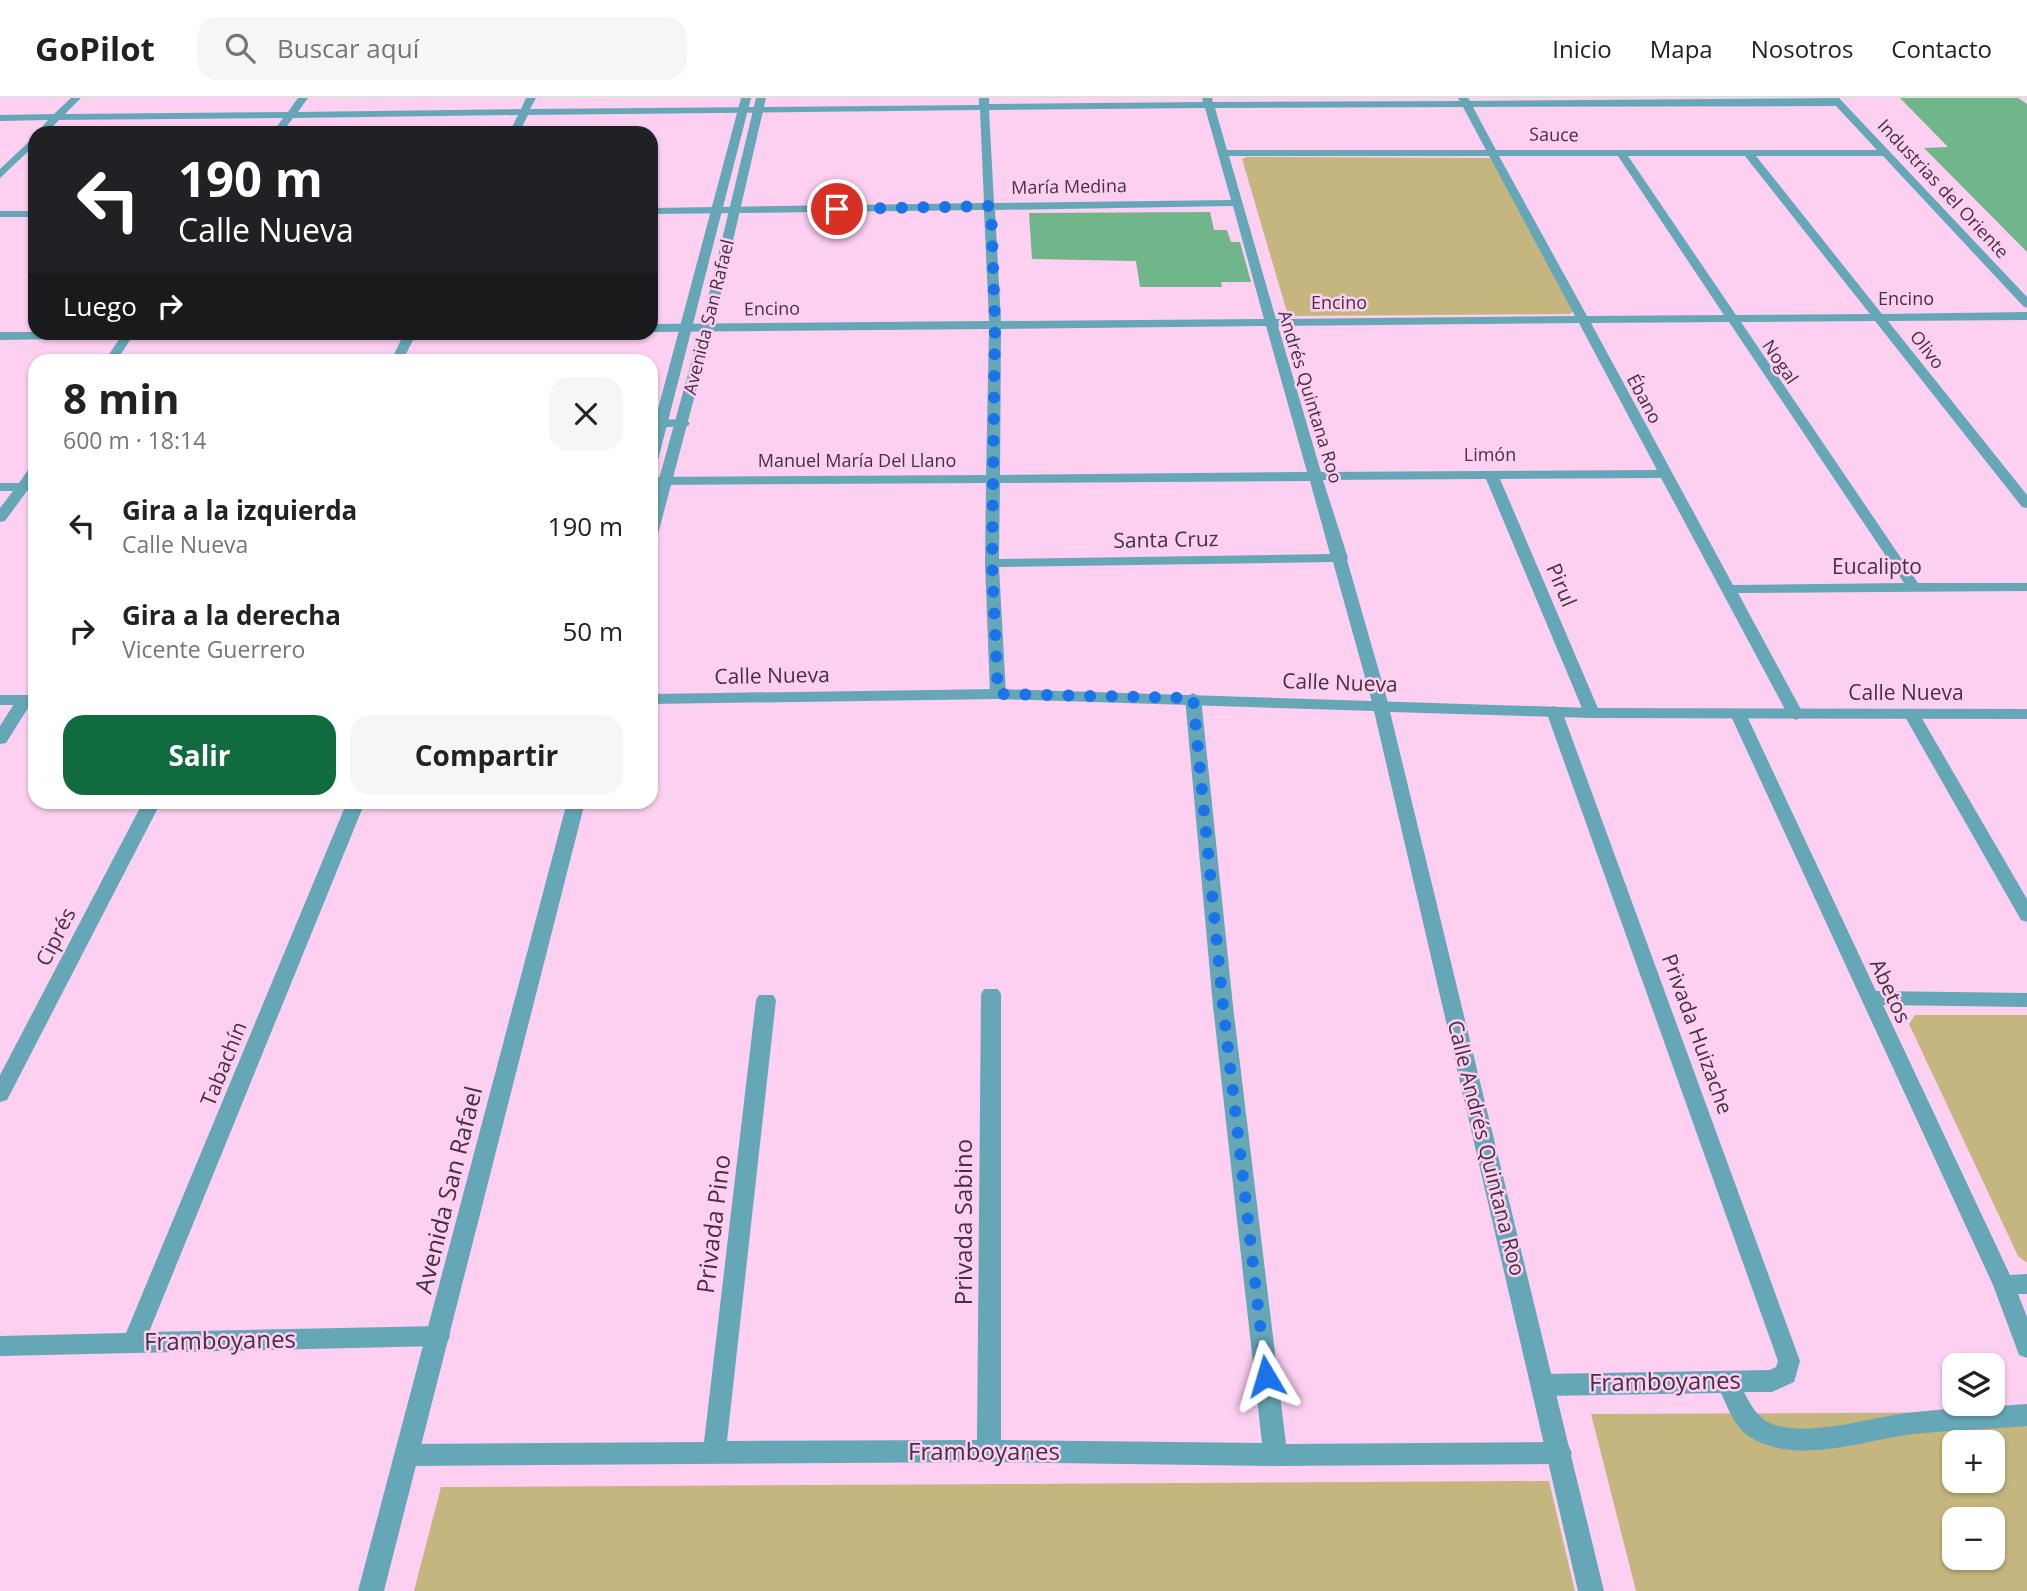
<!DOCTYPE html>
<html lang="es">
<meta charset="utf-8">
<style>
:root{--surface:#fff;--page:#f6f6f6;--text:#222;--muted:#767676;--line:#e0e0e0;--accent:#106b3e}
body{margin:0;font-family:"Open Sans",sans-serif;background:var(--page);color:var(--text);height:100vh;display:flex;flex-direction:column;font-size:26px;white-space:nowrap}
*{box-sizing:border-box;margin:0}
p{font-size:23px;color:var(--muted)}
.icon{flex:none;width:38px;height:38px;fill:none;stroke:currentColor;stroke-width:2;stroke-linecap:round;stroke-linejoin:round}
.map{position:relative;flex:1;overflow:hidden}
.drawer{position:absolute;left:28px;top:256px;width:630px;height:455px;display:flex;flex-direction:column;background:var(--surface);border-radius:21px;box-shadow:0 2px 5px #0004}
.drawer>*{flex:none}
.banner{position:absolute;left:28px;top:28px;width:630px;height:214px;border-radius:21px;box-shadow:0 2px 5px #0004;background:#202124;color:#fff;overflow:hidden}
.buttons{position:absolute;left:1942px;top:1255px;display:grid;gap:14px}
.buttons a{display:grid;place-items:center;width:63px;height:63px;border-radius:14px;background:var(--surface);box-shadow:0 2px 5px #0004;font-size:35px}
.pin{position:absolute;display:grid;place-items:center;width:60px;height:60px;color:#fff;margin:-30px;border:4px solid #fff;border-radius:50%;box-shadow:0 2px 7px #0007}
.me{position:absolute;width:77px;margin:-38px;rotate:353deg;stroke-linejoin:round;filter:drop-shadow(0 0 5px #0008)}
.turn{display:flex;align-items:center;gap:24px;height:147px;padding:0 35px;font-size:32px}
.turn .icon{width:91px;height:91px;stroke-width:2.5}
.turn b{display:block;font-size:49px;line-height:60px}
.then{display:flex;align-items:center;height:66px;padding:0 35px;background:#0003;gap:14px;font-size:26px}
.round{display:grid;place-items:center;flex:none;width:74px;height:74px;border-radius:21px;background:var(--page)}
.head{display:flex;align-items:center;justify-content:space-between;height:119px;padding:0 35px}
h1{font-size:42px;font-weight:700;line-height:52px}
.cta{display:flex;gap:14px;margin-top:auto;padding:14px 35px}
.cta a{flex:1;height:80px;border-radius:21px;background:var(--accent);color:#fff;font-size:28px;font-weight:700;line-height:80px;text-align:center}
.cta a+a{background:var(--page);color:var(--text)}
ul{padding:0;list-style:none}
li{display:flex;align-items:center;gap:21px;height:105px;padding:0 35px}
li div{flex:1}
li b{display:block;font-size:26px}
li em{font-style:normal}
header{display:flex;align-items:center;gap:42px;box-sizing:border-box;height:98px;padding:0 35px;background:var(--surface);border-bottom:2px solid var(--line)}
header strong{font-size:33px}
nav{display:flex;gap:38px;margin-inline-start:auto;font-size:24px}
.search{width:490px;height:63px;background:var(--page);display:flex;align-items:center;gap:18px;box-sizing:border-box;padding:0 24px;border-radius:21px;color:var(--muted);font-size:26px}
.map>svg:first-child{display:block}
</style>
<header>
<strong>GoPilot</strong>
<div class="search"><svg class="icon" aria-label="search" viewBox="0 0 24 24"><circle cx="10" cy="10" r="6"/><path d="M15 15l6 6"/></svg>Buscar aquí</div>
<nav><a>Inicio</a><a>Mapa</a><a>Nosotros</a><a>Contacto</a></nav>
</header>
<div class="map">
<svg width="2027" height="1493" viewBox="0 0 2027 1493">
<rect width="100%" height="100%" fill="#fdd0f2"/>
<!-- green -->
<path fill="#c5b67f" fill-rule="evenodd" d="M320 28H383L378 35H315Z
M1247 59 1490 60 1573 213 1570 216 1294 218 1287 214 1242 61Z
M1915 917H2027V1165L2018 1158 1909 926Z
M2027 1314V1493H1636L1591 1316ZM1955 1344H1993V1382H1955ZM1955 1421H1993V1460H1955Z
M1549 1383 1575 1493H414L441 1389Z"/>
<!-- building -->
<path fill="#70b68a" d="M1900 0H2018L2027 6V154L1924 50 1948 49Z
M1210 114 1214 132H1227L1231 144H1240L1251 184H1221L1222 189H1140L1136 163 1032 161 1029 115Z"/>
<g fill="none" stroke-linecap="round" stroke-linejoin="round">
<!-- minor -->
<path fill="#66a7b7" fill-rule="evenodd" d="M71 0H81L65 16 288 14 298 0H308L298 14 521 11 526 0H536L530 11 979 7V0H989V6L1203 4 1202 0H1212L1213 4 1460 3 1458 0H1468L1470 3 1839 0 2027 199V210L2023 208 1883 58H1756L1882 216 2027 214V222L1888 223 2027 397V410L2022 409 1875 223 1741 224 1918 485H2027V493L1738 495 1804 617 1796 622 1788 617 1661 380 1500 381 1600 615 1592 620 1584 615 1486 381 1323 382 1348 460 1347 462 1389 608 1387 612H1375L1373 608 1333 464 999 469 1006 596 998 601 990 596 985 465 986 385 651 387V379L986 377 989 231 651 234V226L989 223 984 112 651 116V110L984 105 980 12 528 17 519 35H509L518 17 293 20 282 35H272L283 20 59 22 47 35H36L48 22 0 23V17L54 16ZM1836 8 1877 52H1496L1473 9ZM1463 9 1486 52H1227L1215 10ZM1205 10 1231 102 994 105 989 12ZM1229 58H1489L1575 218 1276 221ZM1499 58H1618L1724 217 1587 218ZM1628 58H1745L1870 216 1736 217ZM1233 108 1264 221 1001 223 995 112ZM1729 224 1904 485 1733 487 1591 225ZM1579 225 1657 372 1321 374 1278 228ZM1266 228 1307 374 1000 377 1001 231ZM1310 383 1330 456 999 461 1000 385Z
M35 38V47L0 80V71Z
M0 113H35V119H0Z
M0 234H236L230 238 132 239 117 262H105L120 240 0 242Z
M405 234H417L403 262H391Z
M683 321 690 325 688 328 651 330V322Z
M35 368 32 385 35 386V392L27 393 5 423 0 424V410L13 393H0V385H19L30 369Z
M1193 595 1201 600 1233 908 1286 1346 1560 1344 1568 1347 1572 1355 1568 1363 1560 1366 1275 1368 989 1364 408 1368 400 1365 396 1357 400 1349 408 1346 704 1344 756 902 759 897H773L776 902 727 1343 977 1342 981 896 984 891H998L1001 896V1342L1262 1345 1213 908 1185 600Z
M25 597 33 602 6 645 0 646V628L19 598Z
M1554 608 1562 613 1800 1263 1794 1284 1772 1294H1744C1750 1306 1758 1321 1772 1326 1812 1340 1873 1318 1915 1314 1952 1310 1990 1309 2027 1306V1328C1989 1331 1951 1332 1914 1336 1863 1342 1798 1368 1750 1339 1735 1330 1728 1310 1721 1295L1543 1298 1535 1295 1531 1287 1535 1279 1543 1276 1770 1272 1776 1269 1778 1263 1546 613Z
M1738 611 1746 616 1876 893 2027 895V909L1883 907 2010 1177 2027 1176V1196H2018L2027 1219V1260L2019 1257 1993 1187 1730 616Z
M1912 612 1920 617 2027 801V824L2021 822 1904 617Z
M143 704H161L7 1002 0 1004V977Z
M347 704H365L149 1234 439 1228 447 1231 450 1238 447 1245 439 1248 0 1258V1238L126 1235Z"/>
<!-- tertiary -->
<path fill="#66a7b7" fill-rule="evenodd" d="M741 0H751L658 362 651 366V337Z
M756 0H766L713 229 658 436 651 440V410L701 229Z
M998 591 1592 610 2027 611V621L1592 620 1390 614 1604 1493H1578L1374 613 998 601 651 606V596Z
M0 597H35V607H0Z
M567 704H585L384 1493H358Z"/>
</g>
<g fill="none" stroke-linecap="round" stroke-linejoin="round">
<!-- route -->
<path stroke="#1a73e8" stroke-width="12" stroke-dasharray="0 21.6" d="M837 111 991 108 995 226 992 466 998 596 1193 600 1223 908 1266 1278"/>
</g>
<g text-anchor="middle" stroke-width="5" stroke-linejoin="round" paint-order="stroke">
<!-- far-street labels -->
<g font-size="18" fill="#463041" stroke="#fdd0f2">
<text transform="translate(1554 37) rotate(1)" y="6">Sauce</text>
<text transform="translate(1069 89) rotate(-1)" y="6">María Medina</text>
<text transform="translate(1943 91) rotate(47)" y="6">Industrias del Oriente</text>
<text x="1906" y="207">Encino</text>
<text x="1339" y="211">Encino</text>
<text transform="translate(772 211) rotate(-1)" y="6">Encino</text>
<text transform="translate(709 219) rotate(-76)" y="6">Avenida San Rafael</text>
<text transform="translate(1927 252) rotate(52)" y="6">Olivo</text>
<text transform="translate(1780 264) rotate(56)" y="6">Nogal</text>
<text transform="translate(1310 299) rotate(73)" y="6">Andrés Quintana Roo</text>
<text transform="translate(1644 301) rotate(62)" y="6">Ébano</text>
<text x="1490" y="363">Limón</text>
<text x="857" y="369">Manuel María Del Llano</text>
</g>
<!-- street labels -->
<g font-size="21" fill="#463041" stroke="#fdd0f2">
<text transform="translate(1166 442) rotate(-1)" y="7">Santa Cruz</text>
<text x="1877" y="476">Eucalipto</text>
<text transform="translate(1561 487) rotate(67)" y="7">Pirul</text>
<text transform="translate(772 578) rotate(-1)" y="7">Calle Nueva</text>
<text transform="translate(1340 585) rotate(2)" y="7">Calle Nueva</text>
<text x="1906" y="602">Calle Nueva</text>
<text transform="translate(56 839) rotate(-63)" y="7">Ciprés</text>
<text transform="translate(1890 893) rotate(65)" y="7">Abetos</text>
<text transform="translate(1697 936) rotate(70)" y="7">Privada Huizache</text>
<text transform="translate(224 966) rotate(-68)" y="7">Tabachín</text>
<text transform="translate(1486 1050) rotate(76)" y="7">Calle Andrés Quintana Roo</text>
</g>
<!-- near-street labels -->
<g font-size="24" fill="#463041" stroke="#fdd0f2">
<text transform="translate(449 1092) rotate(-76)" y="8">Avenida San Rafael</text>
<text transform="translate(964 1124) rotate(-90)" y="8">Privada Sabino</text>
<text transform="translate(714 1126) rotate(-83)" y="8">Privada Pino</text>
<text transform="translate(220 1243) rotate(-1)" y="8">Framboyanes</text>
<text transform="translate(1665 1284) rotate(-1)" y="8">Framboyanes</text>
<text x="984" y="1362">Framboyanes</text>
</g>
</g>
</svg>
<div class="buttons">
<a><svg class="icon" aria-label="layers" viewBox="0 0 24 24"><path d="M12 4l9 5-9 5-9-5zM3 14l9 5 9-5"/></svg></a>
<a>+</a>
<a>−</a>
</div>
<div class="pin" style="left:837px;top:111px;background:#d93025"><svg class="icon" aria-label="arrive" viewBox="0 0 24 24"><path d="M6 21V4h12l-3 4 3 4H6"/></svg></div>
<svg class="me" style="left:1266px;top:1278px" viewBox="-20 -20 40 40"><path d="M0-17L14 15 0 8-14 15z" fill="#1a73e8" stroke="#fff" stroke-width="4"/></svg>
<div class="banner">
<div class="turn"><svg class="icon" aria-label="left" viewBox="0 0 24 24"><path d="M17 20v-9H6M10 6l-5 5 5 5"/></svg><div><b>190 m</b>Calle Nueva</div></div>
<div class="then">Luego<svg class="icon" aria-label="right" viewBox="0 0 24 24"><path d="M7 20v-9h11M14 6l5 5-5 5"/></svg></div>
</div>
<section class="drawer">
<div class="head"><div><h1>8 min</h1><p>600 m · 18:14</p></div><a class="round"><svg class="icon" aria-label="close" viewBox="0 0 24 24"><path d="M6 6l12 12M18 6L6 18"/></svg></a></div>
<ul>
<li><svg class="icon" aria-label="left" viewBox="0 0 24 24"><path d="M17 20v-9H6M10 6l-5 5 5 5"/></svg><div><b>Gira a la izquierda</b><p>Calle Nueva</p></div><em>190 m</em></li>
<li><svg class="icon" aria-label="right" viewBox="0 0 24 24"><path d="M7 20v-9h11M14 6l5 5-5 5"/></svg><div><b>Gira a la derecha</b><p>Vicente Guerrero</p></div><em>50 m</em></li>
</ul>
<div class="cta"><a>Salir</a><a>Compartir</a></div>
</section>
</div>
